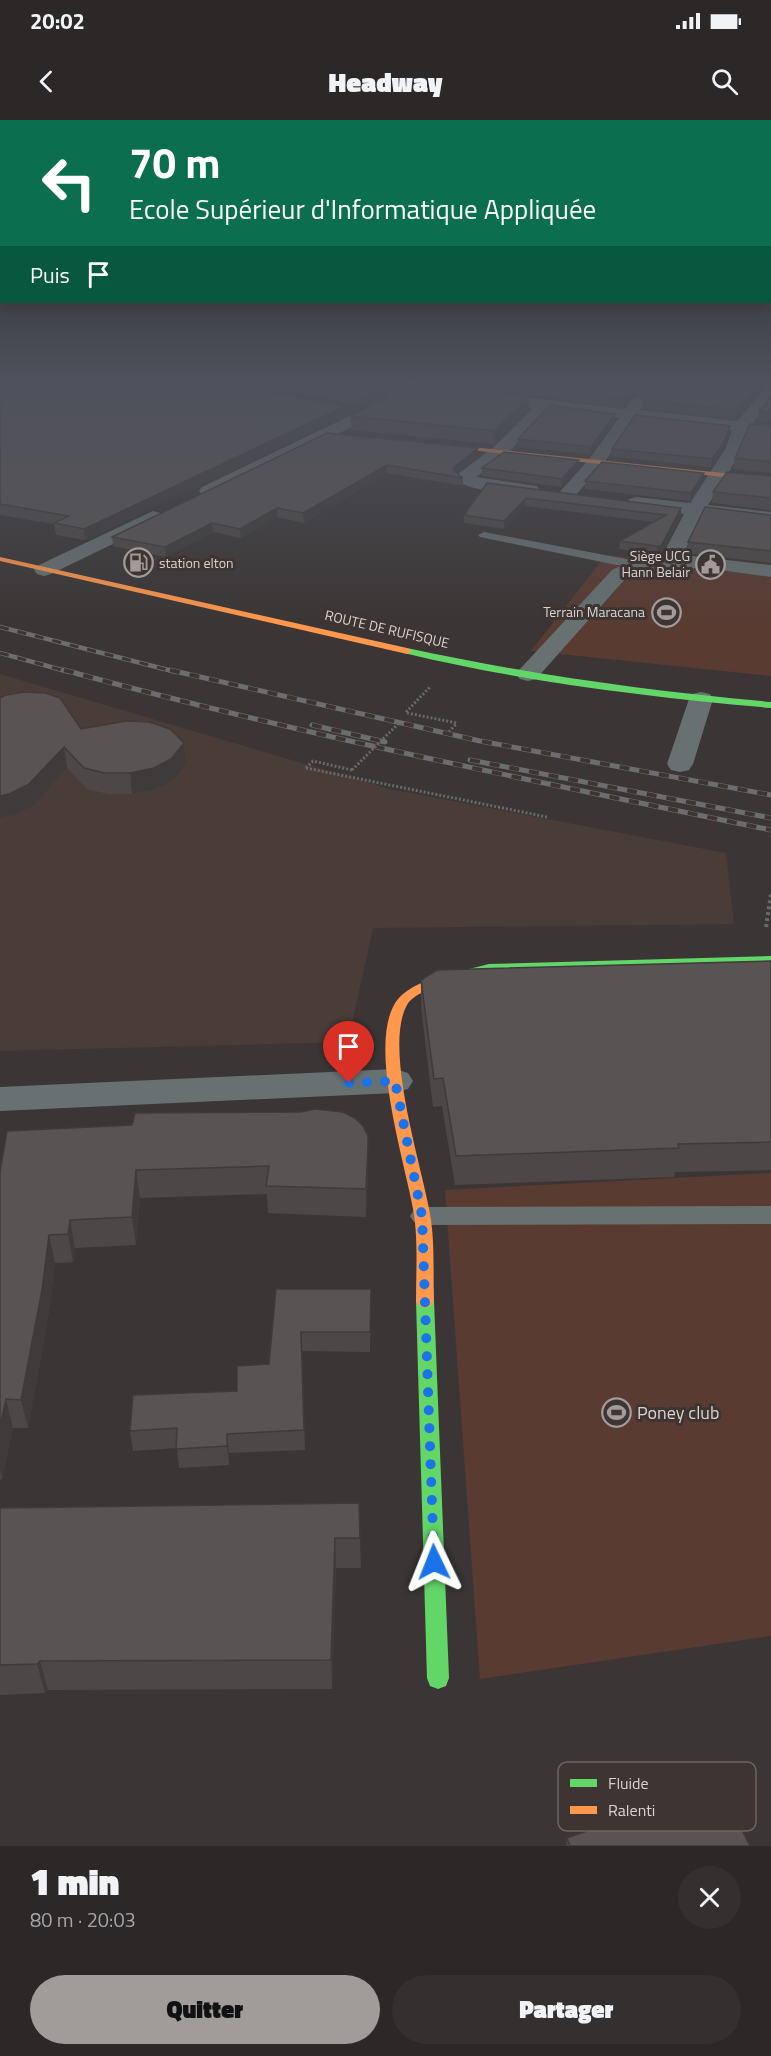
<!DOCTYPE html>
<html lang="fr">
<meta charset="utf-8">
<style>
:root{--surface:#2c2828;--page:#343030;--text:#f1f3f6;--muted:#a6a6a8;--line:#484445;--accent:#a19c9a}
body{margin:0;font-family:"Titillium Web",sans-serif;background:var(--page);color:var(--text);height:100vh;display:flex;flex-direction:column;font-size:22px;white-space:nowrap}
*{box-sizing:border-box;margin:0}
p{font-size:20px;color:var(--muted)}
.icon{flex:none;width:33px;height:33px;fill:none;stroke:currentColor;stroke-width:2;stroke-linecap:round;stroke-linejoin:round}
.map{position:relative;height:1726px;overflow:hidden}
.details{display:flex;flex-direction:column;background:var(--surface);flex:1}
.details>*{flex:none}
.top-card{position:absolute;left:0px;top:0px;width:771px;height:183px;box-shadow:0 3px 15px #0003,0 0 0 2px var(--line);background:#0b6e4f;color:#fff;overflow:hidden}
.pin{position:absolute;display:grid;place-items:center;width:51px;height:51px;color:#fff;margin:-62px -26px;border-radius:50% 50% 50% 0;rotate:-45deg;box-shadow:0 0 6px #0007}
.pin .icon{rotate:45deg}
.me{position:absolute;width:66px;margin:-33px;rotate:358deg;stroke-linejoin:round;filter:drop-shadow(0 0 4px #0008)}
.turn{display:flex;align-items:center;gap:21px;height:126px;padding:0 30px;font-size:27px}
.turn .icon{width:78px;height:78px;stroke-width:2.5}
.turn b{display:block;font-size:42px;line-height:51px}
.then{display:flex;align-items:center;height:57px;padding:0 30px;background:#0003;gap:12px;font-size:22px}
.round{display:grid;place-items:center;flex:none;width:63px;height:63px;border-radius:32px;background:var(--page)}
.head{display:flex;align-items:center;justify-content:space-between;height:102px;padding:0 30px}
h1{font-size:36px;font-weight:800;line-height:45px}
.primary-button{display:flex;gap:12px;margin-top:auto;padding:12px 30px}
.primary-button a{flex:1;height:69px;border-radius:36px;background:var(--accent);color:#111;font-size:24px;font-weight:800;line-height:69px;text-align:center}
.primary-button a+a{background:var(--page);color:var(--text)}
.status{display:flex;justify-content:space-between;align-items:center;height:42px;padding:0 30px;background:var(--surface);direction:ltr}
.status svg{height:16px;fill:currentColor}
header{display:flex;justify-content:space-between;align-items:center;height:78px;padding:0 30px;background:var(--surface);font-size:27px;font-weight:800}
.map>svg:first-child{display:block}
</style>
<div class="status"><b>20:02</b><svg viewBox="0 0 49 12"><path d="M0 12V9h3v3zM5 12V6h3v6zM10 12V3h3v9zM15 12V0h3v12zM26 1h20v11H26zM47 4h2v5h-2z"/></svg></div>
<header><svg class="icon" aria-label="back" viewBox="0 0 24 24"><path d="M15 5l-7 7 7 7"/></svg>Headway<svg class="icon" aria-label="search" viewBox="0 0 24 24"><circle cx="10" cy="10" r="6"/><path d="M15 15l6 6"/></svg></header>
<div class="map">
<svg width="771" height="1726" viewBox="0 0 771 1726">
<rect width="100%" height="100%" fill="#3b3635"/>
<!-- built -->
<path fill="#4a3c37" d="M0 554 390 669 726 733 734 804 373 808 348 922 0 931Z"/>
<!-- green -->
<path fill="#593b31" d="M606 435 771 453V556L531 531Z
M771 1053V1516L480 1559 445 1070Z"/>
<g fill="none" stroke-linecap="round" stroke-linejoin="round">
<!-- path-far1 -->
<path stroke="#666a6a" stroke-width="3" stroke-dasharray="2 2" stroke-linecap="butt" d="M406 592 431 566
M407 593 457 603
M399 603 447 614 457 603
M306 648 547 697
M306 648 313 641 352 650"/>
<!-- path -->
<path stroke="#666a6a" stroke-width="4" stroke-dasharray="3 3" stroke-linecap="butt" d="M766 807 771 774"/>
<!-- lane -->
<path fill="#677171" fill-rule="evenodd" d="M484 412 636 441 642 445 636 449 480 417 478 415Z
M771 1086V1104L422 1105 414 1102 410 1096 414 1090 422 1087Z"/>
<!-- street -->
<path fill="#677171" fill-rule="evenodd" d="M412 262H431L374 296 214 375H202L199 371 202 367 362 290Z
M771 266V281L753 303 771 305V315L747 312C739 339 723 362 708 385L771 392V404L702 396 683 435 771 445V457C722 451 673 439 626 458L536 559 528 561 520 559 516 554 520 549 612 450 629 442 662 436 684 394 629 387 627 383 629 379 636 377 690 383 726 328 732 310 634 299 602 346 572 379H560L557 375 590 338 619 298 549 290 506 335 476 357 537 366 540 370 537 374 531 375C513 373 465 372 455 358L458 354 494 327 533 288 518 285 516 282 518 279 524 277 625 289 632 279 638 277 646 282 640 290 737 301 766 268Z
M153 391 160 393 163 397 160 401 51 454 44 456 37 454 34 450 37 446Z
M701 572 710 574 713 579 693 644 689 650 680 652 671 650 667 644 689 579 692 574Z
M395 949 408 953 413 961 408 969 395 973 0 991V967Z"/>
<!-- fast -->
<path fill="#63d668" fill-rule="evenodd" d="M407 528C527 554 648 571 771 582V588C648 577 524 562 404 533L402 531Z
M771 836V844L489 852 442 864 435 860 437 857 489 844Z
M425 1174 431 1176 434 1181 449 1558 446 1566 438 1569 430 1566 427 1558 416 1181 419 1176Z"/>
<!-- slow -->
<path fill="#ff974d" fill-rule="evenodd" d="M433 323 771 358V362L431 326Z
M0 437 407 528 412 531 407 534 0 441Z
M442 856 447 857 449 860 447 863C434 868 414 873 407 885 383 928 422 1046 430 1094 435 1122 433 1152 434 1181L431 1186 425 1188 419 1186 416 1181C416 1152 418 1123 414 1094 406 1045 365 920 398 879 408 867 427 860 442 856Z"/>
<defs>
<path id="rail-far1" d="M0 507 176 552
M0 533 69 552"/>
<path id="rail" d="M64 550C297 614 534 661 771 710
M170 550 480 621 771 675
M312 605 385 622
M470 640 771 698"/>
</defs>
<!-- rail-far1 casing -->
<use href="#rail-far1" stroke="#6c6d6c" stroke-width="4.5"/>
<!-- rail casing -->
<use href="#rail" stroke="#6c6d6c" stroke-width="5"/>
<!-- rail-far1 -->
<use href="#rail-far1" stroke="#3e3532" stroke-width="3" stroke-dasharray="9" stroke-linecap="butt"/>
<!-- rail -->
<use href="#rail" stroke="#3e3532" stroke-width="4" stroke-dasharray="10" stroke-linecap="butt"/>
<!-- path-bridge -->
<path stroke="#666a6a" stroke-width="3" stroke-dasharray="2 2" stroke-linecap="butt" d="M352 650 399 603"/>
</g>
<!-- wall -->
<path fill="#4d4847" d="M0 262 224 264 345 286V296L85 420 56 415 54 404 0 395Z
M244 262H351L381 277 366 286Z
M376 262H407L400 267Z
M435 262H717L756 276 736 300 643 289 644 279 637 275 630 278 624 288Z
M771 277V303L757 301 759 291Z
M528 290 494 324 351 310V296Z
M614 301 590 334 517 327 518 319Z
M730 306 729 313 724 327 711 347 611 336 612 329Z
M771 306V353L733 349 735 338Z
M327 313 477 337 457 353 463 358V366L387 353 304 403 277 397 241 418 213 412 166 437 113 426 112 417Z
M579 347 561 367 482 356V348Z
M771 356V390L712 383 713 372Z
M703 360 690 381 585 369V361Z
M487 363 681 396 661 434 656 435 619 429 620 421 654 402 525 386 504 409 464 403V395Z
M771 395V443L686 433 688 422Z
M81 609 184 623 186 644 173 660 156 669 132 674H108L87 669 67 648 33 686 13 695 0 698Z
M771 841V1050L675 1052 674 1057 455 1065 442 986 433 987 421 887V860Z
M7 1011 368 1053 366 1097 268 1093 267 1074 140 1078 136 1125 75 1128 73 1142 55 1143 48 1198 28 1308H13L2 1359 0 1360V1052Z
M276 1169H371L370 1232 302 1231 305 1330 229 1333V1345L179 1348 177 1328 133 1331 130 1311 237 1271 269 1244Z
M0 1388 360 1418 361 1448H336L332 1569 48 1570 45 1573 0 1575Z
M567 1718 750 1726H566Z"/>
<!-- shaded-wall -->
<path fill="#3e3b3a" d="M400 262H407L400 267Z
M638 265 637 275 630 278 624 288 625 278 631 268Z
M758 266 756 276 736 300 737 290Z
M381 268V277L366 286V276Z
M529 277 528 290 494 324V311Z
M345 286V296L85 420 84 409Z
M615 294 614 301 590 334 591 327Z
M730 306 729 313 724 327 711 347 712 339Z
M478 328 477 337 453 357V348Z
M579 340V347L561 367 562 359Z
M387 345V353L304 403 303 393Z
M704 353 703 360 690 381 691 373Z
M526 378 525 386 504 409V401Z
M277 388V397L241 418 240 409Z
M681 388V396L661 434 656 435 657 426Z
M212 403 213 412 166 437 165 427Z
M184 623 186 644 173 660 156 669 132 674 130 653Z
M64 627 67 648 33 686 13 695 0 698V676Z
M368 1026V1053L366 1097V1069Z
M136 1050 140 1078 136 1125 132 1097Z
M70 1100 75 1128 73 1142 68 1114Z
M49 1115 55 1143 48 1198 28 1308 21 1280Z
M6 1279 13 1308 2 1359 0 1350V1308Z
M227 1314 229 1333V1345L227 1326Z
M335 1418 336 1448 332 1569 331 1540Z
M40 1541 48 1570 45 1573 37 1544Z"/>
<!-- building -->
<path fill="#595453" stroke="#3e3b3a" stroke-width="1.5" d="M0 262H222L224 264 345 286 84 409 54 403 69 396 0 384Z
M293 262H351L381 268 366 276Z
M417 262H421L529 277 494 311 351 296Z
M506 262H717L758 266 737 290 644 280 649 272 638 265 631 268 625 278Z
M771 277V293L759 291Z
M550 285 615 294 591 327 518 319Z
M635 295 730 306 725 320 712 339 612 329Z
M750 304 771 306V342L735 338Z
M327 313 478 328 453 348 454 351 463 358 387 345 303 393 277 388 240 409 212 403 165 427 112 417Z
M504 332 579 340 562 359 482 348Z
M602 342 704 353 691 373 585 361Z
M727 352 771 356V378L713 372Z
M487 363 681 388 661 426H657L620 421 666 395 526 378 504 401 464 395Z
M705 387 771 395V431L688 422Z
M24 572 45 573 60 578 81 609 126 601 149 602 170 609 184 623 171 639 154 648 130 653H105L84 648 64 627 29 664 9 674 0 676V578L6 575Z
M771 841V1022L678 1024 679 1028 456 1036 443 958 434 959 421 860 437 850Z
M315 989 343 992 355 998 363 1006 368 1016V1026L366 1069 266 1066 269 1046 136 1050 132 1097 70 1100 68 1114 49 1115 42 1170 21 1280 6 1279 0 1308V1052L7 1011 132 1005 135 993 301 992Z
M276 1169H371L370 1212H301L304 1310 227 1314V1326L176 1329 177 1308 130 1311 133 1275 237 1271V1246L269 1244Z
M359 1383 360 1418H335L331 1540 40 1541 37 1544 0 1545V1388Z
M719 1664 750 1726H570L567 1718Z"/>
<!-- sky -->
<linearGradient id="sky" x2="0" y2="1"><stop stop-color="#201e1d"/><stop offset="0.52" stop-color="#4f525c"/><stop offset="1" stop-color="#4f525c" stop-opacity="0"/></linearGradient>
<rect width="771" height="504" fill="url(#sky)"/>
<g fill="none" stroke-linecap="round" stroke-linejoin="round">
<!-- route -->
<path stroke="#1a73e8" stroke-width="10" stroke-dasharray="0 18" d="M349 963 395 961 422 1096 434 1442"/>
</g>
<!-- icons -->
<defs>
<symbol id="fuel-ring" viewBox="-11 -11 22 22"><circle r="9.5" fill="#3e3532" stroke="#a19c9a" stroke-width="1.5"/><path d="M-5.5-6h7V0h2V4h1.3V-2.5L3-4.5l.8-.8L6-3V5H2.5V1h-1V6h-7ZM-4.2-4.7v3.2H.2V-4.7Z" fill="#a19c9a"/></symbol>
<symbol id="civic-ring" viewBox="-11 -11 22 22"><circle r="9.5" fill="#3e3532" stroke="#a19c9a" stroke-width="1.5"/><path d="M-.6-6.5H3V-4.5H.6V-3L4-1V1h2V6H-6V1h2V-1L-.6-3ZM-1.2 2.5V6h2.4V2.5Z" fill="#a19c9a"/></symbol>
<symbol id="stadium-ring" viewBox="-11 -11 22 22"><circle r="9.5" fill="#3e3532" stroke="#a19c9a" stroke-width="1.5"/><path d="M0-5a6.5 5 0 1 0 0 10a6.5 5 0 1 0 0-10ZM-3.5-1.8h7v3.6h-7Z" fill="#a19c9a"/></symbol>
</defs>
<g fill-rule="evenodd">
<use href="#fuel-ring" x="122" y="426" width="33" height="33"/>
<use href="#civic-ring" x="694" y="428" width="33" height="33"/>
<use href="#stadium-ring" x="650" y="476" width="33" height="33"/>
<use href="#stadium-ring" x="600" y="1276" width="33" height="33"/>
</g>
<g text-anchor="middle" stroke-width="6" stroke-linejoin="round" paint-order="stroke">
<!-- far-poi labels -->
<g font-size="14" fill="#d8d3d1" stroke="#3e3532" text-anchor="end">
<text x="690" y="441">Siège UCG<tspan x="690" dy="16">Hann Belair</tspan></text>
<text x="159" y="448" text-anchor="start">station elton</text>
<text x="645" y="497">Terrain Maracana</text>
</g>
<!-- far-street labels -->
<g font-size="14" fill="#d8d3d1" stroke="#3e3532">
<text transform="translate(387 509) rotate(13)" y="5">ROUTE DE RUFISQUE</text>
</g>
<!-- near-poi labels -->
<g font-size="18" fill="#d8d3d1" stroke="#3e3532" text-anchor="start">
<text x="637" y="1299">Poney club</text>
</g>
</g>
<!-- legend -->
<rect x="558" y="1642" width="198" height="69" rx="9" fill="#3e3532" stroke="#6c6462" stroke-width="1.5"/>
<rect x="570" y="1659" width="27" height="8" fill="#63d668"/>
<rect x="570" y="1686" width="27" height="8" fill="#ff974d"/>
<g font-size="16" fill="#d8d3d1">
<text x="608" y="1669">Fluide</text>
<text x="608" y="1696">Ralenti</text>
</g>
</svg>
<div class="pin" style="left:349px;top:963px;background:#d93025"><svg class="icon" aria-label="arrive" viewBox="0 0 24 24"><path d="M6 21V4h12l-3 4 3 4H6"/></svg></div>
<svg class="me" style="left:434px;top:1442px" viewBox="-20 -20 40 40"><path d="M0-17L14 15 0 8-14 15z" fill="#1a73e8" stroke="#fff" stroke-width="4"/></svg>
<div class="top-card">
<div class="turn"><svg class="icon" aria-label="left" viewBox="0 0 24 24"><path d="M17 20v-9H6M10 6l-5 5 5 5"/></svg><div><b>70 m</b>Ecole Supérieur d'Informatique Appliquée</div></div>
<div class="then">Puis<svg class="icon" aria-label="arrive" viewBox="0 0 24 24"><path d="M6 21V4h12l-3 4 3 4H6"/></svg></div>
</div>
</div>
<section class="details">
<div class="head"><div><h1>1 min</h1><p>80 m · 20:03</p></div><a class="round"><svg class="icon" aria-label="close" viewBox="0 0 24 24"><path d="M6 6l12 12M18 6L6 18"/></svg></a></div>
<div class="primary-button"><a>Quitter</a><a>Partager</a></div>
</section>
